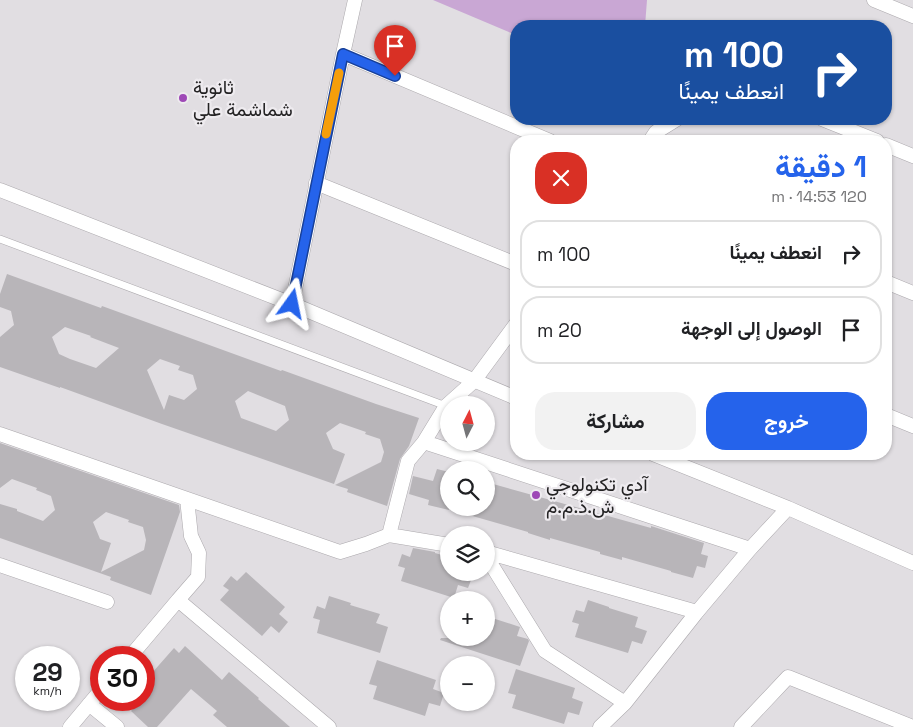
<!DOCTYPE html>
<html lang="ar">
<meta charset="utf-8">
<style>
:root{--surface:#fff;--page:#f2f2f2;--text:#202124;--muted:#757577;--line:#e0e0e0;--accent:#2563eb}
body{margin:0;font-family:"Space Grotesk",Vazirmatn,sans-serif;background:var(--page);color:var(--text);direction:rtl;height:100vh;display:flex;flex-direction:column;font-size:19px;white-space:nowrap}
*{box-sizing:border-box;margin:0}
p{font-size:16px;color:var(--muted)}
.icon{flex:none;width:28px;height:28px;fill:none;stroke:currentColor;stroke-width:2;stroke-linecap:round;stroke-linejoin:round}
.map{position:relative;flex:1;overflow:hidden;direction:ltr}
.details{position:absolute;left:510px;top:135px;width:382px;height:325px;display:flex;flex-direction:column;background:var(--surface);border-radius:20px;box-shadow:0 1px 4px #0004;direction:rtl}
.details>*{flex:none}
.hud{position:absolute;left:510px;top:20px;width:382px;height:105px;border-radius:20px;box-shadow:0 1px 4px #0004;direction:rtl;background:#1a4fa0;color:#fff;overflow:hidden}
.needle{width:32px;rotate:6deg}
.buttons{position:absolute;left:440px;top:396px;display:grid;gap:10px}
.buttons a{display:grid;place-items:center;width:55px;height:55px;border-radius:50%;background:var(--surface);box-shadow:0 1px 4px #0004;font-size:25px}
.speed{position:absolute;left:15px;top:646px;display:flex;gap:10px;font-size:25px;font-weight:700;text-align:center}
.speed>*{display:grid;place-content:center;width:65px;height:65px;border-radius:50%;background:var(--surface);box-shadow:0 1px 4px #0004;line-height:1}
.speed small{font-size:12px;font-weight:400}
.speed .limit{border:8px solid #d22;background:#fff;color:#111}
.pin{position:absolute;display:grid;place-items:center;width:42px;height:42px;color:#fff;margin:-51px -21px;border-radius:50% 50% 50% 0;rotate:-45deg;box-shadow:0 0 5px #0007}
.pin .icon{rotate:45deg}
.me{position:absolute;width:55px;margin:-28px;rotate:12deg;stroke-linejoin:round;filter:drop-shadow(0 0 4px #0008)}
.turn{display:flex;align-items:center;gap:18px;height:105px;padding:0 25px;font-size:22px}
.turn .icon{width:65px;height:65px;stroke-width:2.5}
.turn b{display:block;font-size:35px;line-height:42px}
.round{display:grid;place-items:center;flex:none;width:52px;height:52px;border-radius:20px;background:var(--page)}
.headline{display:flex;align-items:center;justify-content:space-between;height:85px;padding:0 25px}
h1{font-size:30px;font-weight:700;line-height:38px;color:var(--accent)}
.button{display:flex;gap:10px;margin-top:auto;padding:10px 25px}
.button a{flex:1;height:58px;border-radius:20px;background:var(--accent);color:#fff;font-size:20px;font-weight:700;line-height:58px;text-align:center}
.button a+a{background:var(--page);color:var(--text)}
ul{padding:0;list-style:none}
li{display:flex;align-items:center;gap:15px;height:68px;margin:0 10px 8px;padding:0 15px;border:2px solid var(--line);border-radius:20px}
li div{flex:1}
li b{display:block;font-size:19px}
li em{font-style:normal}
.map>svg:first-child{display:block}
</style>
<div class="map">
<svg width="913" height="727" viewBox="0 0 913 727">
<rect width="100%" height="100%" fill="#e1dee2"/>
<!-- green -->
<path fill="#c9a7d4" d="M433 0H647L645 26H516V35Z"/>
<!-- building -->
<path fill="#b8b5b9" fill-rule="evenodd" d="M7 274 101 308 102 306 281 371 282 370 376 404 419 418 409 446 400 459 387 506 347 492 348 489 335 485 381 462 384 452 380 439 365 434 366 432 340 423 326 433 333 449 345 454 334 484 162 424 60 387V388L0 367V337L14 325 11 311 0 307V294ZM65 327 91 336 90 337 119 348 96 368 70 359 59 354 52 337ZM160 359 180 366 178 370 193 375 197 389 184 400 169 395 164 410 147 370ZM248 391 285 406 289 420 276 431 241 418 235 401Z
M0 443 179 505 180 512 151 595 110 580 111 577 0 538V504L17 509V511L43 521 55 510 51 496 36 490 37 488 12 479 0 488ZM106 512 129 520 128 522 143 527 146 540 144 550 101 572 111 543 100 539 93 522Z
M437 469 449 472V510L428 505 429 500 409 494 413 476 433 481Z
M486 482 651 528V526L704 543 701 554 708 556 705 568 697 566 693 578 671 572V571L622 557V560L600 554V552L550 538V540L528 533V532L455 511 456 508H486Z
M413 548 435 552V553L449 557V572H465L473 575 468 588 458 585 454 598 401 581 405 568 398 566 402 554 410 557Z
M246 572 285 607 279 614 288 622 279 633 271 626 262 636 220 600 229 590 223 586 231 576 237 581Z
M329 596 351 603 350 605 380 614 376 623 388 627 380 653 317 633 320 620 313 618 317 606 325 609Z
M588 600 609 607V608L638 617 635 627 647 631 642 644 632 641 628 653 575 637 579 624 572 622 576 610 584 612Z
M486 616 520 627 517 636 528 639 529 641 520 666 440 640 441 638H486Z
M185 646 222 680 229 672 259 698 258 699 290 727H227L213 715 217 711 191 689 157 727H148L131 711 141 700H144V682L174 648 179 653Z
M377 660 436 680 433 689 444 693 440 706 429 703 425 716 373 699 377 686 369 684Z
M516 669 575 688 572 698 583 702 579 715 568 712 564 724 512 708 516 695 508 693Z"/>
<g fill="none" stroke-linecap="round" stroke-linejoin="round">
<defs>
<path id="lane" d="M0 239 446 406"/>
<path id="street" d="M874 0 913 16
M343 54 355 0
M822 119 877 141
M650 141 656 132 677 119
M886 145 913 156
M316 183 516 264
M0 190 292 304
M886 282 913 293
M516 398 292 304 343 54 550 141
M886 415 913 426
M0 434 340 552 366 544 389 535
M424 442 750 549
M653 454 788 508 913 563
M449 545 389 535 408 461 424 442 446 406 474 381 516 324
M486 552 697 612
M486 556 545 651 625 703
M0 565 107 602
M178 600 198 577 199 553 191 536 187 499
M129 658 178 600 329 727
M89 704 117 727
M70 727 101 690
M600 727 625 703 697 612 750 549 788 508
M741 727 788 677 913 727"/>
</defs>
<!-- lane casing -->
<use href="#lane" stroke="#aca9ad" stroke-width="8"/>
<!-- street casing -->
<use href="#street" stroke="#aca9ad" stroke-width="15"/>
<!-- lane -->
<use href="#lane" stroke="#fff" stroke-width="7"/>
<!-- street -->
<use href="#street" stroke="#fff" stroke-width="14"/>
</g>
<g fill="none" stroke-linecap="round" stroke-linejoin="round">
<defs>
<path id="route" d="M292 304 343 54 395 76"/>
</defs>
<!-- route casing -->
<use href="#route" stroke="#184099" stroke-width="12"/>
<!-- route -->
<use href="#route" stroke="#2563eb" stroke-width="9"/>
<!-- slow -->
<path stroke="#f59e0b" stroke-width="9" d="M326 134 339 73"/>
</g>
<!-- markers -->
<g fill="#9e49b6" stroke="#eeebef" stroke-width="2">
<circle cx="183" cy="98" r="5"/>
<circle cx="536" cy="495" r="5"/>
</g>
<g text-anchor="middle" stroke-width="4.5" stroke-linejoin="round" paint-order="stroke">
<!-- poi labels -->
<g font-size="19" fill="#232223" stroke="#eeebef" text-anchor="start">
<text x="193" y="94">ثانوية<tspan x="193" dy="22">شماشمة علي</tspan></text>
<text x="546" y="491">آدي تكنولوجي<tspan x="546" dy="22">ش.ذ.م.م</tspan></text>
</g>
</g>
</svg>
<div class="buttons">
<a><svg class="needle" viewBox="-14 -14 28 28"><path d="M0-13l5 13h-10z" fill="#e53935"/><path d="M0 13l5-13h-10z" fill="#757577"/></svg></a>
<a><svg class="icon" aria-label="search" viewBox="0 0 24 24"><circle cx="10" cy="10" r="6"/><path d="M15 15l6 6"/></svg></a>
<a><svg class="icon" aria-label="layers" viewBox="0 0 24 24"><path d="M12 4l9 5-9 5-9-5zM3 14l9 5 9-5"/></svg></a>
<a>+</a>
<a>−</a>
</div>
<div class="speed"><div>29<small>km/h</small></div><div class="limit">30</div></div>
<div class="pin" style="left:395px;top:76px;background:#d93025"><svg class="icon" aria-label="arrive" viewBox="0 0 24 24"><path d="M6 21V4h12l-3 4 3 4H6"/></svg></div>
<svg class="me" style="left:292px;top:304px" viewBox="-20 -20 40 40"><path d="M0-17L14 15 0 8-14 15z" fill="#2563eb" stroke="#fff" stroke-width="4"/></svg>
<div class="hud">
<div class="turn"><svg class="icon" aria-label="right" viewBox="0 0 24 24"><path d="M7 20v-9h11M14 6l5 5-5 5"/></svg><div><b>100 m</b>انعطف يمينًا</div></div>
</div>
<section class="details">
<div class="headline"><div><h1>1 دقيقة</h1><p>120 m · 14:53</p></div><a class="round" style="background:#d93025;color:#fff"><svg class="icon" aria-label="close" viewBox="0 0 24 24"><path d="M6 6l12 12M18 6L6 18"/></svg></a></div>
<ul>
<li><svg class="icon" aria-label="right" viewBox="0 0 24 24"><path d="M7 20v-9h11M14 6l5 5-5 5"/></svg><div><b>انعطف يمينًا</b></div><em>100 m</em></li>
<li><svg class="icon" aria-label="arrive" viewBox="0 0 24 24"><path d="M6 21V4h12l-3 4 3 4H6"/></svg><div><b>الوصول إلى الوجهة</b></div><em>20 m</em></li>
</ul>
<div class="button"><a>خروج</a><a>مشاركة</a></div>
</section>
</div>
